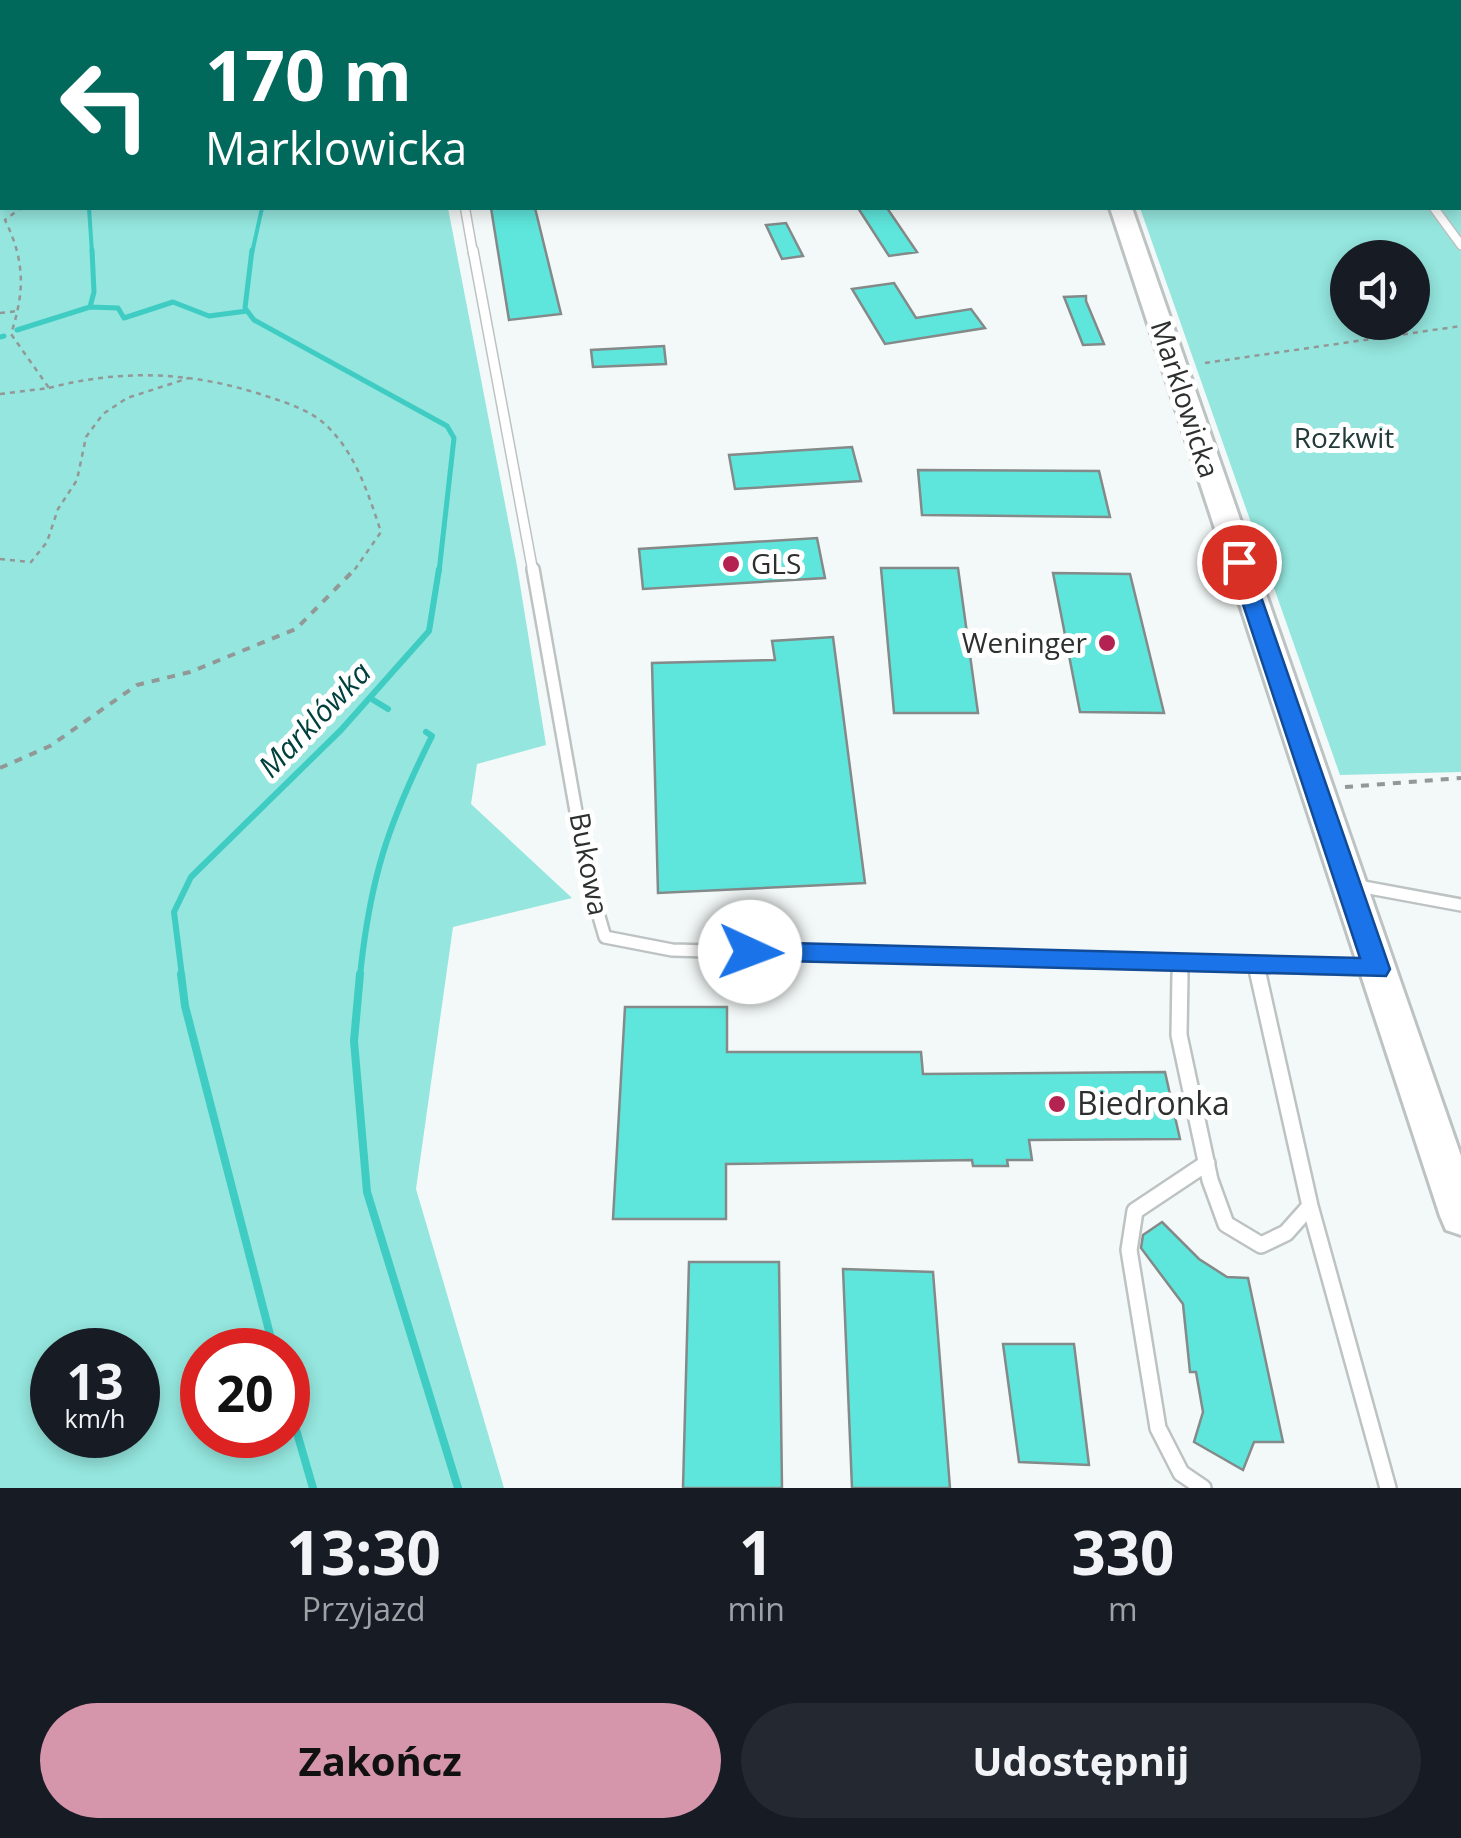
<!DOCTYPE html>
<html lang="pl">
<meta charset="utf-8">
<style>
:root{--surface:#171b24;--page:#242831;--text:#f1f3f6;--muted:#9ea1a6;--accent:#d595ab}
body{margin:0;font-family:"Open Sans",sans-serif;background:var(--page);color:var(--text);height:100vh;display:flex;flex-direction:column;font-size:38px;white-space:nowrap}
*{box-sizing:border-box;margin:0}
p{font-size:32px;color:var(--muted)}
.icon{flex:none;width:55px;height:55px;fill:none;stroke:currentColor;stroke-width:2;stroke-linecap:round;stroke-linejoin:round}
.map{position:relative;height:1488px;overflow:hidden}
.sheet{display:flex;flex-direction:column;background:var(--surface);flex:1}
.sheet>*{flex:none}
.hud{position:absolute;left:0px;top:0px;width:1462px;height:210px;box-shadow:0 5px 15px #0003;background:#00695c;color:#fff;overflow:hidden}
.tools{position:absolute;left:1330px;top:240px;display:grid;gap:20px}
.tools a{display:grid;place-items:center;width:100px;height:100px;border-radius:50%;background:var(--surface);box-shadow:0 5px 15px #0003;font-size:50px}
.speed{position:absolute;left:30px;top:1328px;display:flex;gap:20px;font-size:50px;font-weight:700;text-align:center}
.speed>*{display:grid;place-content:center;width:130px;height:130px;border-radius:50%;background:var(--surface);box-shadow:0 5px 15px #0003;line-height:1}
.speed small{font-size:25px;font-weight:400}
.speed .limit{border:15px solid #d22;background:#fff;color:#111}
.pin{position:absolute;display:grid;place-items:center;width:85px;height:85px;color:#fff;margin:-42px;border:5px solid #fff;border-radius:50%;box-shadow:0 2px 10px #0007}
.me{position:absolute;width:110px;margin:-55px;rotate:92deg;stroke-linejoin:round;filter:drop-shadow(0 0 8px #0008)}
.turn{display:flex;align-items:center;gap:35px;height:210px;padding:0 40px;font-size:45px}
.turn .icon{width:130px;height:130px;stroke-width:2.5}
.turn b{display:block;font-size:70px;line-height:85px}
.eta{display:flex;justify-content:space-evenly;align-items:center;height:170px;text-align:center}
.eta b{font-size:60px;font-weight:700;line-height:70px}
.action{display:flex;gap:20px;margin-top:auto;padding:20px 40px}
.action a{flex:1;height:115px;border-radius:60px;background:var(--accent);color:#111;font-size:40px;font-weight:700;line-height:115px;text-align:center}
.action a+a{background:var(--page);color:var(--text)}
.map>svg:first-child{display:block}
</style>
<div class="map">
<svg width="1461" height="1488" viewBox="0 0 1461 1488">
<rect width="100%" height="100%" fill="#f3f9f8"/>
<!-- green -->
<path fill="#94e6de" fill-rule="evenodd" d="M0 0 225 2H2V208H448L517 566 546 745 477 764 471 804 572 898 453 927 416 1189 504 1488H0ZM138 1350V1435H52V1350ZM288 1350V1435H202V1350Z
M1461 8V772L1340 775 1140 208H1460ZM1348 258H1412V322H1348Z"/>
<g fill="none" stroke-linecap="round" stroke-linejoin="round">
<!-- stream-far3 -->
<path stroke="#3eccc3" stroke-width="4" d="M89 208 92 253
M252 253 262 208"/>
<!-- stream-far2 -->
<path stroke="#3eccc3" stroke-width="5" d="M252 250 245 308 254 320 447 426 454 438 439 572
M90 307 94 292 92 250
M17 330 90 307 118 308 124 318 173 302 209 316 247 311
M0 337 4 336"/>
<!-- stream-far1 -->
<path stroke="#3eccc3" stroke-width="6" d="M370 698 388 709
M182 976 174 912 191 877 341 730 429 631 439 569
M360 976C370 878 388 824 432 736L426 732"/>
<!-- stream -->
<path stroke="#3eccc3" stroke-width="8" d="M181 974 185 1006 274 1350
M360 974 354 1041 367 1192 458 1488
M288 1402 313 1488"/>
</g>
<!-- building -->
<path fill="#5ee6dc" stroke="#848a89" stroke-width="2.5" d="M491 208H535L561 314 509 320Z
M858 208H887L917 252 889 256Z
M786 223 803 256 782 259 766 225Z
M894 283 916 318 971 309 985 328 885 344 852 289Z
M1086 296V301L1104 344 1083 345 1064 297Z
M664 346 666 364 593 367 591 350Z
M852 447 861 481 735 489 729 455Z
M918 470 1099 471 1110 517 922 515Z
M817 538 825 578 643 589 639 549Z
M881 568H958L978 713H894Z
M1053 573 1130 574 1164 713 1080 712Z
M833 637 865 883 658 893 652 663 775 660 772 641Z
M625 1007H727V1052H921L923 1074 1165 1072 1180 1139 1029 1140 1032 1160H1007L1008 1166H973L972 1160 726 1164V1219H613Z
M1162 1222 1199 1259 1227 1277 1248 1278 1283 1442H1254L1243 1470 1194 1442 1203 1412 1196 1372H1190L1183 1304 1141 1248 1143 1235Z
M689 1262H779L782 1488H683Z
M843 1269 933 1272 950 1488H852Z
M1003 1344H1074L1089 1465 1019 1462Z"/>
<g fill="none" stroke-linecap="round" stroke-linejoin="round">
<defs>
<path id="service-far3" d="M1083 0 1089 2
M465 208 473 253
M1434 208 1461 245"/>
<path id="service-far2" d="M473 250 533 572"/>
<path id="service-far1" d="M533 569 588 879 605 937 672 950 1370 969
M1353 885 1461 905
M1256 965 1259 976
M1180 976V965"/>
<path id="service" d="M1180 974 1179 1035 1210 1180 1226 1224 1261 1245 1286 1233 1310 1206 1258 974
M1310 1206 1388 1488
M1203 1488 1181 1473 1158 1428 1129 1250 1135 1211 1207 1163"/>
<path id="secondary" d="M989 0H1008L1009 2H991Z
M1110 208H1132L1461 1156V1235L1446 1230 1440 1216Z"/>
</defs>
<!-- service-far3 casing -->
<use href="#service-far3" stroke="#bdc3c2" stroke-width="11"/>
<!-- service-far2 casing -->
<use href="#service-far2" stroke="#bdc3c2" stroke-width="12"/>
<!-- service-far1 casing -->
<use href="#service-far1" stroke="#bdc3c2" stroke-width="16"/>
<!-- service casing -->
<use href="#service" stroke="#bdc3c2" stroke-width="20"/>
<!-- secondary casing -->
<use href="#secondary" stroke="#bdc3c2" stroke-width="6"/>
<!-- path-far1 -->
<path stroke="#939796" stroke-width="2.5" stroke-dasharray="5 5" stroke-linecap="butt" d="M121 0 156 2
M0 313 18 311
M1205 363 1461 326
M49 388C124 368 196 372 269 397 291 404 314 412 330 429 357 457 369 496 381 532L353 572
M0 394 49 388 11 334C25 291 25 261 5 220L21 208
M0 559 31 562 47 542 58 509 77 480 86 437 103 414 127 398 189 378"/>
<!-- path -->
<path stroke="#939796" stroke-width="4" stroke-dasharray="8 8" stroke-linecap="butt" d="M0 768 50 746 137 685 190 672 296 629 355 569
M1345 787 1461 778"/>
<!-- service-far3 -->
<use href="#service-far3" stroke="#fff" stroke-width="8"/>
<!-- service-far2 -->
<use href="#service-far2" stroke="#fff" stroke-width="9"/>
<!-- service-far1 -->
<use href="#service-far1" stroke="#fff" stroke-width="11"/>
<!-- service -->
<use href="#service" stroke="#fff" stroke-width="15"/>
<!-- secondary -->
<use href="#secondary" fill="#fff" fill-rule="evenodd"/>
</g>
<!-- route -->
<path fill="#1a73e8" stroke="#114b97" stroke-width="2.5" d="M1239 556 1249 562 1390 969 1386 976 741 960 737 952 741 945 750 942 1360 958 1229 562Z"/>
<!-- markers -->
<g fill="#b32250" stroke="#fff" stroke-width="4">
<circle cx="731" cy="564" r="10"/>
<circle cx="1107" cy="643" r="10"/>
<circle cx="1057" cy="1104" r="10"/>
</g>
<g text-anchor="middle" stroke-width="10" stroke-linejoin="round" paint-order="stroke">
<!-- street labels -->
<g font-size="28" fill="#2d302f" stroke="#fff">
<text transform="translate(1185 399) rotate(72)" y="10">Marklowicka</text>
<text transform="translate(589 864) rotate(79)" y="10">Bukowa</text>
</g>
<!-- park labels -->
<g font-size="28" fill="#223a38" stroke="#fff">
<text x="1344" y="448">Rozkwit</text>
</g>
<!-- poi labels -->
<g font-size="28" fill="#2d302f" stroke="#fff" text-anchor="start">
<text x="751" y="574">GLS</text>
<text x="1087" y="653" text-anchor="end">Weninger</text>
</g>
<!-- water labels -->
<g font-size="30" font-style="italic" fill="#00413d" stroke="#fff">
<text transform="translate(315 720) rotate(-46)" y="10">Marklówka</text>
</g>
<!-- near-poi labels -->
<g font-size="32" fill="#2d302f" stroke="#fff" text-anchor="start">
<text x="1077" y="1115">Biedronka</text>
</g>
</g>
</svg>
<div class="tools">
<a><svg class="icon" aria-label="sound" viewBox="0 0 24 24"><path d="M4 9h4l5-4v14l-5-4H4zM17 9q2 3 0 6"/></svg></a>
</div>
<div class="speed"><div>13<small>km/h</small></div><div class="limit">20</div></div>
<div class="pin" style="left:1239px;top:562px;background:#d93025"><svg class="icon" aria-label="arrive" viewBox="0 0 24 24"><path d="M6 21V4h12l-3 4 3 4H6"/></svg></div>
<svg class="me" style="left:750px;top:952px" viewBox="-20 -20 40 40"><circle r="19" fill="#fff"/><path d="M0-13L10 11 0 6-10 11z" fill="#1a73e8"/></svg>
<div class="hud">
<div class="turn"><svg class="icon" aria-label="left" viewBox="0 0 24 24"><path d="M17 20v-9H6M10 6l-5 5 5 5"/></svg><div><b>170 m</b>Marklowicka</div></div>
</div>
</div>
<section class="sheet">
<div class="eta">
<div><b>13:30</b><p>Przyjazd</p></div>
<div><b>1</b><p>min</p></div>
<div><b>330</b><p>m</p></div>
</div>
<div class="action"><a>Zakończ</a><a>Udostępnij</a></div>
</section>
